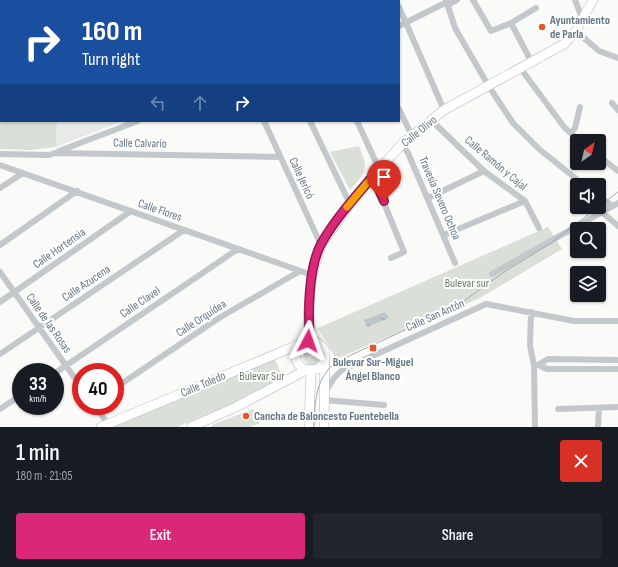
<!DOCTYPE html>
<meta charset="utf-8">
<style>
:root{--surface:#171b24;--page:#20242c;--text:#f1f3f6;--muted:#9ea1a6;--accent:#db2777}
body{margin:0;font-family:"Sofia Sans Condensed",sans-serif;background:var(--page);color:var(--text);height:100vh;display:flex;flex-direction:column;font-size:15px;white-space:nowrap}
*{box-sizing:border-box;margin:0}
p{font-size:13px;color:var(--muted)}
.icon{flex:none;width:22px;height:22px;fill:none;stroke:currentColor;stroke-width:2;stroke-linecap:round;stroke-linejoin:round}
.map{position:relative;height:427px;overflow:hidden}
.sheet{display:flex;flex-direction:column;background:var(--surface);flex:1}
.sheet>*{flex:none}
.guide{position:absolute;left:0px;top:0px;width:400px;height:122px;box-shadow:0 1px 3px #0004;background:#1a4fa0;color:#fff;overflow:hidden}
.needle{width:26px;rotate:34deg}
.tools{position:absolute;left:570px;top:134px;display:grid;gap:8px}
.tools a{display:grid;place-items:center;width:36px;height:36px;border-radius:4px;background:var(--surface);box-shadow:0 1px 3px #0004;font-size:20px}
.speed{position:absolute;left:12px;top:363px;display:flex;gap:8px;font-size:20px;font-weight:700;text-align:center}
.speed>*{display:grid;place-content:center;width:52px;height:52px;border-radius:50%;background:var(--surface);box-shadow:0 1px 3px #0004;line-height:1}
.speed small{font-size:10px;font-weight:400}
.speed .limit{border:6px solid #d22;background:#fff;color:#111}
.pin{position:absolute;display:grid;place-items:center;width:34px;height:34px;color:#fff;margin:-41px -17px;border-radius:50% 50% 50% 0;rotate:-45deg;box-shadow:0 0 4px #0007}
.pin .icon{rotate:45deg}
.me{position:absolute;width:44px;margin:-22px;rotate:4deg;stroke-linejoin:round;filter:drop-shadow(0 0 3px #0008)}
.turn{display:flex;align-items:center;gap:14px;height:84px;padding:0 16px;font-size:18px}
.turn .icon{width:52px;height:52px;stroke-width:2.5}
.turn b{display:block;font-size:28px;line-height:34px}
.lanes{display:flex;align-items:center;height:38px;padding:0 16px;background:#0003;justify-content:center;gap:20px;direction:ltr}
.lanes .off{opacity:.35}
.round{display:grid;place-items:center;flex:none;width:42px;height:42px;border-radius:4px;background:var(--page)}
.head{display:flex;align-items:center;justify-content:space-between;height:68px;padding:0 16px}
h1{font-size:24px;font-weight:600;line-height:30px}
.action{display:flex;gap:8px;margin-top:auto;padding:8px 16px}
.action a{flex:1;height:46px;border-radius:4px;background:var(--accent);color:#fff;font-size:16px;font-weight:600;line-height:46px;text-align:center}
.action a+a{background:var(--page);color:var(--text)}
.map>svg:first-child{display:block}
</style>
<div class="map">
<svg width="618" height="427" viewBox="0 0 618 427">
<defs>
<pattern id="grass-tufts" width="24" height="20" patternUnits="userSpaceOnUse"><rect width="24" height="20" fill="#dadfd7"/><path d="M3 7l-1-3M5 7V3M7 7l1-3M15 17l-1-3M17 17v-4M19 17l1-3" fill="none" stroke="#b4b9b4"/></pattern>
<pattern id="water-ripples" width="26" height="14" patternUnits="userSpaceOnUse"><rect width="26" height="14" fill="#bbc7cb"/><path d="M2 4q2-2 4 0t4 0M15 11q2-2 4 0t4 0" fill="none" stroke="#9ca6aa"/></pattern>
</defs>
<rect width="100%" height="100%" fill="#fafaf8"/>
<!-- built -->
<path fill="#e8e9e9" d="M57 121H123L56 147Z"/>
<!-- grass -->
<path fill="url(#grass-tufts)" d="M309 346C317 347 320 352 320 359L315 365H308L303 358 304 350Z"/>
<!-- park -->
<path fill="#dadfd7" d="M0 0 45 1H1V121H57L56 147 30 150 0 149Z
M359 146C369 172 367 170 350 190L330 152Z
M548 227 562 249 480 298 336 359 318 328Z
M273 355 285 382 177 427H110Z
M253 409 260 423 250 427H212V425Z"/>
<!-- water -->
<path fill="url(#water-ripples)" d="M385 312 389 318 367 327 364 320Z"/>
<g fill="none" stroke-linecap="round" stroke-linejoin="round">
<defs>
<path id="secondary" d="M310 341 308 316 312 275 321 245 350 204 373 176 402 144 444 110 564 44 576 31 593 0
M101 427 305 342
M191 427 236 407 306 370
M309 427 311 371
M324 427 325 351C312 325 279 357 306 370L318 369 325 361"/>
</defs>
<!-- secondary casing -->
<use href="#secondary" stroke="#b3babf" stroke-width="10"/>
<!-- street -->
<path stroke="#c3c8cc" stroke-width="6" d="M59 0 61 1
M120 0V1
M211 0 212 1
M307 0V1
M356 0 357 1
M395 0 396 1
M446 0 455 28 488 85 513 123 539 149 584 185
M473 0 491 31 511 23
M575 0 582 18
M448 5 457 0
M399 7 444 110
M399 26 447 2
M576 31 599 51 618 58
M532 63 511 23 536 8
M521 69 564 127 580 141
M612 103 618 110
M399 109 412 136
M431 120 484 171 525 201 539 228
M264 121 321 245
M310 121 350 204
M357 121 379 169
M571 133 575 128 580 107
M402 144 408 153 455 263
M59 151 138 121
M0 154 49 155 55 153 280 157
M599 156 618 171
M0 165 312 275
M373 176 404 252 391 258
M0 188 23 173
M599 197 613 206
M428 198 484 171
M603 213 618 226
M444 235 525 201
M0 245 77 191
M0 272 81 387
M492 274 618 203
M0 302 131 211
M531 312 530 346 534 365 535 427
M0 354 184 230
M618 360 548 359 538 365 547 369H618
M55 373 238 249
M115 388 219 318 300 271
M326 391 334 378 342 370 486 304 574 321H618
M324 400 384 405
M95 406 108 424
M0 409 21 395
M558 409 618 407
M598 427 599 408"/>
<!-- secondary -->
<use href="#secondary" stroke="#fff" stroke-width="9"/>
<!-- tram -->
<path stroke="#a2aab0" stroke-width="1" d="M314 427C315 401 315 379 336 362L457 306 504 272 551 243 618 192"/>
</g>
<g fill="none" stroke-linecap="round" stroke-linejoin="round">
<defs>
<path id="route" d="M308 341H310C308 313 308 269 321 244 335 219 355 197 373 176L384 201"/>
</defs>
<!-- route casing -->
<use href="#route" stroke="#8e194d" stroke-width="10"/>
<!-- route -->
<use href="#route" stroke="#db2777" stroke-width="7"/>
<!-- slow -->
<path stroke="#f59e0b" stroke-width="7" d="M347 207 373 176 374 178"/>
</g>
<!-- markers -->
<g fill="#e4572e" stroke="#fff" stroke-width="1.5">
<circle cx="542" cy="27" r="4"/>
<rect x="369" y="344" width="8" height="8" rx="2"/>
<circle cx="246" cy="416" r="4"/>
</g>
<g text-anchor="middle" stroke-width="4" stroke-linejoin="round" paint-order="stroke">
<!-- poi labels -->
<g font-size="12" font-weight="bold" fill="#657683" stroke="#fff" text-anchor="start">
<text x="550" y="24">Ayuntamiento<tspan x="550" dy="14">de Parla</tspan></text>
<text x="373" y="366" text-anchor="middle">Bulevar Sur-Miguel<tspan x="373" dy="14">Ángel Blanco</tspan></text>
<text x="254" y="420">Cancha de Baloncesto Fuentebella</text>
</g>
<!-- street labels -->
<g font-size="12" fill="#657683" stroke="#fff">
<text transform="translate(419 131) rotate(-39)" y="4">Calle Olivo</text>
<text transform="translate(140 143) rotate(1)" y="4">Calle Calvario</text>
<text transform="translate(496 163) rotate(40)" y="4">Calle Ramón y Cajal</text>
<text transform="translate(302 178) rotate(65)" y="4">Calle Jericó</text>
<text transform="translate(440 198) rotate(67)" y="4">Travesía Severo Ochoa</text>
<text transform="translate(160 210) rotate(19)" y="4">Calle Flores</text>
<text transform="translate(59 248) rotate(-35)" y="4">Calle Hortensia</text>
<text transform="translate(86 283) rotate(-34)" y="4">Calle Azucena</text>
<text transform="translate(140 302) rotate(-34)" y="4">Calle Clavel</text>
<text transform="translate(435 315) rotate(-24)" y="4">Calle San Antón</text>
<text transform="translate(201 318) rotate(-33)" y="4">Calle Orquídea</text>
<text transform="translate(49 323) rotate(55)" y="4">Calle de las Rosas</text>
<text transform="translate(203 384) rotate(-23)" y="4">Calle Toledo</text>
</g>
<!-- park labels -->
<g font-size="12" fill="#687a64" stroke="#fff">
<text x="467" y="287">Bulevar sur</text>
<text x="262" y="380">Bulevar Sur</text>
</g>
</g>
</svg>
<div class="tools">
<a><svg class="needle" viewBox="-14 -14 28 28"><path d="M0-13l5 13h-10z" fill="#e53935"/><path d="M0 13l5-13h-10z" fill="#9ea1a6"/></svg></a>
<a><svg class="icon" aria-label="sound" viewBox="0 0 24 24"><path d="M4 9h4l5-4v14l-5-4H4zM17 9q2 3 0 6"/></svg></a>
<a><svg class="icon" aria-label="search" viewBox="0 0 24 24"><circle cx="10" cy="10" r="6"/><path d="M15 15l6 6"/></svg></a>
<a><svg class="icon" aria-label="layers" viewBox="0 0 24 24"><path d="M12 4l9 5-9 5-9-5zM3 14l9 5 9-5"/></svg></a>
</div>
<div class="speed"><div>33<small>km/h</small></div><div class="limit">40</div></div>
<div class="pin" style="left:384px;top:201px;background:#d93025"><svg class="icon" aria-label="arrive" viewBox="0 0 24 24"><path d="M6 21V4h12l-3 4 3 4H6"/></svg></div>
<svg class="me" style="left:308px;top:341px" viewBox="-20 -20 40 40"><path d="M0-17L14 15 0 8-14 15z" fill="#db2777" stroke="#fff" stroke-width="4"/></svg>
<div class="guide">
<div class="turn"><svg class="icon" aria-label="right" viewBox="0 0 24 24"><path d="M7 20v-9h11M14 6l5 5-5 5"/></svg><div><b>160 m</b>Turn right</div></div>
<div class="lanes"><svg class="icon off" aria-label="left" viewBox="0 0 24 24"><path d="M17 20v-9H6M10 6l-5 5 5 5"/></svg><svg class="icon off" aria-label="ahead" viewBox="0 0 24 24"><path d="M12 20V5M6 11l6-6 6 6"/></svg><svg class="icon" aria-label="right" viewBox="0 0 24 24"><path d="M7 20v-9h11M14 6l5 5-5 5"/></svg></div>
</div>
</div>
<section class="sheet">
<div class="head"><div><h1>1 min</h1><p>180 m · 21:05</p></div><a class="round" style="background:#d93025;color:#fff"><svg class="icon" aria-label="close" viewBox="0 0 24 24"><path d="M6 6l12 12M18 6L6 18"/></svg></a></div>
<div class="action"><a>Exit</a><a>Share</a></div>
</section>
